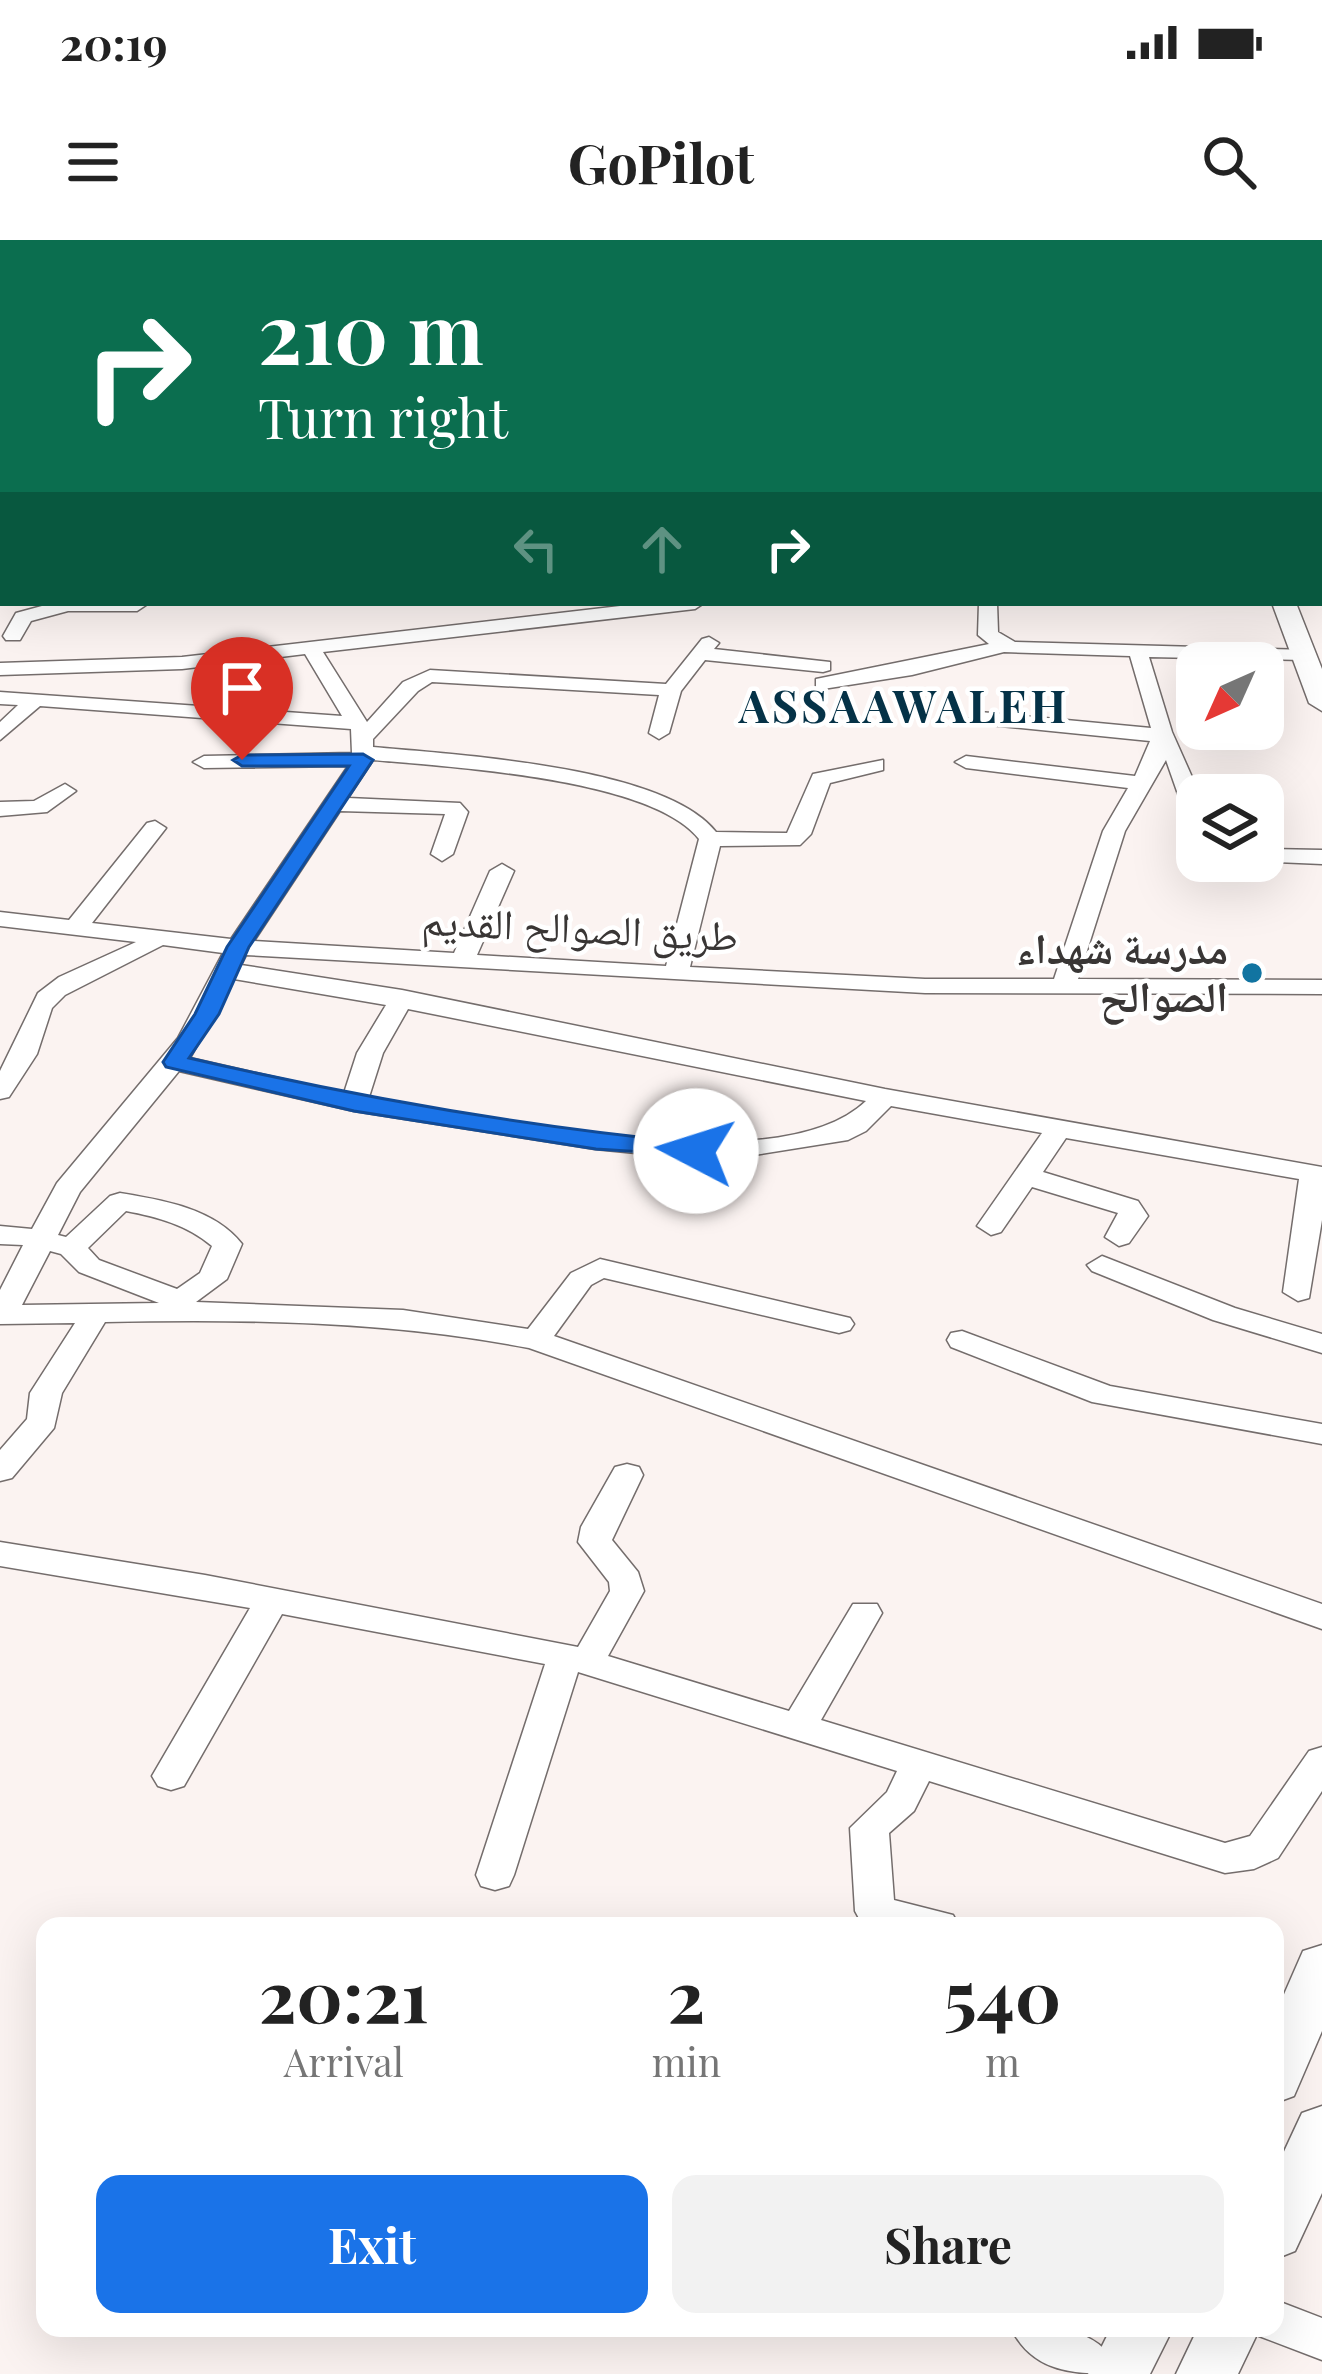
<!DOCTYPE html>
<meta charset="utf-8">
<style>
:root{--surface:#fff;--page:#f2f2f2;--text:#222;--muted:#767676;--accent:#1a73e8}
body{margin:0;font-family:"Playfair Display","Noto Naskh Arabic",serif;background:var(--page);color:var(--text);height:100vh;display:flex;flex-direction:column;font-size:45px;white-space:nowrap}
*{box-sizing:border-box;margin:0}
p{font-size:39px;color:var(--muted)}
.icon{flex:none;width:66px;height:66px;fill:none;stroke:currentColor;stroke-width:2;stroke-linecap:round;stroke-linejoin:round}
.map{position:relative;flex:1;overflow:hidden}
.panel{position:absolute;left:36px;top:1677px;width:1248px;height:420px;display:flex;flex-direction:column;background:var(--surface);border-radius:24px;box-shadow:0 12px 48px #0002}
.panel>*{flex:none}
.guide{position:absolute;left:0px;top:0px;width:1323px;height:366px;box-shadow:0 12px 48px #0002;background:#0b6e4f;color:#fff;overflow:hidden}
.needle{width:78px;rotate:225deg}
.buttons{position:absolute;left:1176px;top:402px;display:grid;gap:24px}
.buttons a{display:grid;place-items:center;width:108px;height:108px;border-radius:24px;background:var(--surface);box-shadow:0 12px 48px #0002;font-size:60px}
.pin{position:absolute;display:grid;place-items:center;width:102px;height:102px;color:#fff;margin:-123px -51px;border-radius:50% 50% 50% 0;rotate:-45deg;box-shadow:0 0 12px #0007}
.pin .icon{rotate:45deg}
.me{position:absolute;width:132px;margin:-66px;rotate:275deg;stroke-linejoin:round;filter:drop-shadow(0 0 9px #0008)}
.turn{display:flex;align-items:center;gap:42px;height:252px;padding:0 60px;font-size:54px}
.turn .icon{width:156px;height:156px;stroke-width:2.5}
.turn b{display:block;font-size:84px;line-height:102px}
.lanes{display:flex;align-items:center;height:114px;padding:0 60px;background:#0003;justify-content:center;gap:60px;direction:ltr}
.lanes .off{opacity:.35}
.eta{display:flex;justify-content:space-evenly;align-items:center;height:204px;text-align:center}
.eta b{font-size:72px;font-weight:700;line-height:84px}
.button{display:flex;gap:24px;margin-top:auto;padding:24px 60px}
.button a{flex:1;height:138px;border-radius:24px;background:var(--accent);color:#fff;font-size:48px;font-weight:700;line-height:138px;text-align:center}
.button a+a{background:var(--page);color:var(--text)}
.status{display:flex;justify-content:space-between;align-items:center;height:84px;padding:0 60px;background:var(--surface);direction:ltr}
.status svg{height:33px;fill:currentColor}
header{display:flex;justify-content:space-between;align-items:center;height:156px;padding:0 60px;background:var(--surface);font-size:54px;font-weight:700}
.map>svg:first-child{display:block}
</style>
<div class="status"><b>20:19</b><svg viewBox="0 0 49 12"><path d="M0 12V9h3v3zM5 12V6h3v6zM10 12V3h3v9zM15 12V0h3v12zM26 1h20v11H26zM47 4h2v5h-2z"/></svg></div>
<header><svg class="icon" aria-label="menu" viewBox="0 0 24 24"><path d="M4 6h16M4 12h16M4 18h16"/></svg>GoPilot<svg class="icon" aria-label="search" viewBox="0 0 24 24"><circle cx="10" cy="10" r="6"/><path d="M15 15l6 6"/></svg></header>
<div class="map">
<svg width="1322" height="2134" viewBox="0 0 1322 2134">
<rect width="100%" height="100%" fill="#fbf3f1"/>
<g fill="none" stroke-linecap="round" stroke-linejoin="round">
<defs>
<path id="minor" d="M0 0H13L3 4Z
M66 0H80V3H66Z
M222 0H236V3H222Z
M405 0H440L442 2 402 3Z
M678 0H692L694 3H680Z
M1150 0H1280L1283 3H1151Z
M1320 0H1322V8L1314 3Z
M0 19H3V27H0Z
M0 44H3V52H0Z
M1320 45H1322V53H1320Z
M0 99H3V107H0Z
M0 149H3V159H0Z
M0 182H3V192H0Z
M1320 348H1322V360H1320Z
M53 363H145L146 365 137 371H68L31 381 20 400H6L3 396 16 373Z
M646 363H704L695 369 323 412 367 482 403 442 430 430 666 444 702 399 709 397 719 403 714 409 830 422V430L823 432 705 420 681 451 669 493 659 499 649 493 659 455 432 442 418 451 373 499V507C457 515 664 526 716 592L787 593 813 534 883 520V530L830 543 811 594 800 605 720 606 690 727 925 739H1054L1103 591 1128 548 966 528 955 522 966 516 1135 536 1150 501 980 484 970 478 980 472 1151 488 1130 416 1004 412 912 435 823 449 816 447V439L989 404 978 395 979 363H997L998 392 1015 402 1310 410 1313 414 1303 420 1149 417 1172 492 1200 555 1197 584 1186 577 1166 520 1125 591 1078 739 1322 740V754L925 753 246 715 241 725 402 750 885 849 1322 927V980L1309 1058 1298 1061 1283 1052 1299 939 1066 898 1043 932 1138 961 1148 976 1129 1003 1119 1006 1105 997 1118 973 1032 947 1001 992 991 995 977 986 1042 893 891 866 866 891 848 900 717 921 595 909 354 871 179 831 80 952 58 995 66 997 110 956 120 953C162 960 214 968 242 1004L227 1039 196 1062 403 1070 528 1089 571 1033 600 1019 850 1078 854 1084 850 1090 839 1093 604 1038 591 1045 554 1096 1322 1364V1389L529 1108C389 1081 248 1079 105 1082L62 1153 54 1188 12 1238 0 1241V1210L27 1179 30 1153 75 1083 0 1084V1050L23 1005 0 1004V986L32 989 57 943 178 798 223 713 163 705 65 755 52 768 37 814 9 857 0 859V831L38 753 59 737 136 702 0 686V672L69 680 147 583 155 581 166 588 92 683 231 699 348 526 204 528 193 522 204 516 352 513 351 489 40 466 0 500V482L18 465 0 464V452L342 476 305 414 182 429 0 435V423L182 417ZM373 520C450 527 651 538 699 599L666 726 477 715 514 631 502 624 490 631 454 713 254 701 340 571 445 574 431 614 442 621 453 614 468 572 460 563 348 558ZM234 739 386 765 357 813 344 853 190 818ZM408 769 866 861C777 946 485 876 369 857L383 813ZM126 971C158 977 187 985 212 1006L200 1033 177 1049 99 1020 88 1008ZM50 1011 61 1014 79 1032 159 1063 22 1065Z
M65 544 76 551 47 572 0 576V562L34 561Z
M1263 609 1322 610V624L1255 621H1263Z
M1102 1016 1235 1068 1322 1094V1113L1213 1080 1092 1031 1087 1025Z
M962 1091 1110 1146 1322 1184V1204L1092 1162 951 1107 947 1100 951 1093Z
M627 1224 639 1227 643 1235 612 1300 638 1332 644 1351 608 1416 789 1471 853 1364H877L882 1373 821 1480 1225 1603 1250 1596 1309 1511 1322 1507V1551L1278 1618 1254 1629 1225 1633 929 1541 914 1571 889 1593 894 1660 953 1675 959 1686H873L861 1682 855 1671 850 1588 887 1552 897 1531 578 1432 514 1635 509 1646 495 1650 481 1646 476 1635 545 1424 282 1374 184 1546 171 1550 158 1546 152 1536 250 1368 0 1326V1302L205 1335 578 1407 610 1351 609 1342 578 1302 581 1287 615 1227Z
M1275 2060 1322 2078V2120L1259 2096 1255 2088H1275Z
M1011 2088C1056 2088 1100 2085 1121 2134 1076 2134 1033 2134 1011 2088Z"/>
<path id="major" d="M960 0H985L987 3H963Z
M1320 219H1322V233H1320Z
M1272 363H1296L1322 429V471L1309 463Z
M1322 1705V1791L1294 1856 1275 1863V1775L1303 1711Z
M1322 1866V1953L1295 2011 1275 2019V1931L1302 1873Z
M1111 2088H1173L1150 2134H1088Z
M1198 2088H1260L1238 2134H1176Z"/>
</defs>
<!-- minor casing -->
<use href="#minor" stroke="#746d6c" stroke-width="3"/>
<!-- major casing -->
<use href="#major" stroke="#746d6c" stroke-width="3"/>
<!-- minor -->
<use href="#minor" fill="#fff" fill-rule="evenodd"/>
<!-- major -->
<use href="#major" fill="#fff" fill-rule="evenodd"/>
</g>
<!-- route -->
<path fill="#1a73e8" stroke="#114b97" stroke-width="3" d="M363 514 373 520 249 707 219 774 189 818C357 857 525 887 696 903L705 905 709 911 705 916 596 909 354 871 166 827 163 822 195 774 227 707 349 526H242L233 520 242 515Z"/>
<!-- markers -->
<circle fill="#1174a1" stroke="#fff" stroke-width="4.5" cx="1252" cy="733" r="12"/>
<g text-anchor="middle" stroke-width="9" stroke-linejoin="round" paint-order="stroke">
<!-- street labels -->
<g font-size="42" fill="#393635" stroke="#fff">
<text transform="translate(580 688) rotate(3)" y="15">طريق الصوالح القديم</text>
</g>
<!-- poi labels -->
<g font-size="42" font-weight="bold" fill="#393635" stroke="#fff" text-anchor="end">
<text x="1228" y="724">مدرسة شهداء<tspan x="1228" dy="48">الصوالح</tspan></text>
</g>
<!-- far-district labels -->
<g font-size="45" font-weight="bold" letter-spacing="3" fill="#053247" stroke="#fff">
<text x="904" y="483">ASSAAWALEH</text>
</g>
</g>
</svg>
<div class="buttons">
<a><svg class="needle" viewBox="-14 -14 28 28"><path d="M0-13l5 13h-10z" fill="#e53935"/><path d="M0 13l5-13h-10z" fill="#767676"/></svg></a>
<a><svg class="icon" aria-label="layers" viewBox="0 0 24 24"><path d="M12 4l9 5-9 5-9-5zM3 14l9 5 9-5"/></svg></a>
</div>
<div class="pin" style="left:242px;top:520px;background:#d93025"><svg class="icon" aria-label="arrive" viewBox="0 0 24 24"><path d="M6 21V4h12l-3 4 3 4H6"/></svg></div>
<svg class="me" style="left:696px;top:911px" viewBox="-20 -20 40 40"><circle r="19" fill="#fff"/><path d="M0-13L10 11 0 6-10 11z" fill="#1a73e8"/></svg>
<div class="guide">
<div class="turn"><svg class="icon" aria-label="right" viewBox="0 0 24 24"><path d="M7 20v-9h11M14 6l5 5-5 5"/></svg><div><b>210 m</b>Turn right</div></div>
<div class="lanes"><svg class="icon off" aria-label="left" viewBox="0 0 24 24"><path d="M17 20v-9H6M10 6l-5 5 5 5"/></svg><svg class="icon off" aria-label="ahead" viewBox="0 0 24 24"><path d="M12 20V5M6 11l6-6 6 6"/></svg><svg class="icon" aria-label="right" viewBox="0 0 24 24"><path d="M7 20v-9h11M14 6l5 5-5 5"/></svg></div>
</div>
<section class="panel">
<div class="eta">
<div><b>20:21</b><p>Arrival</p></div>
<div><b>2</b><p>min</p></div>
<div><b>540</b><p>m</p></div>
</div>
<div class="button"><a>Exit</a><a>Share</a></div>
</section>
</div>
